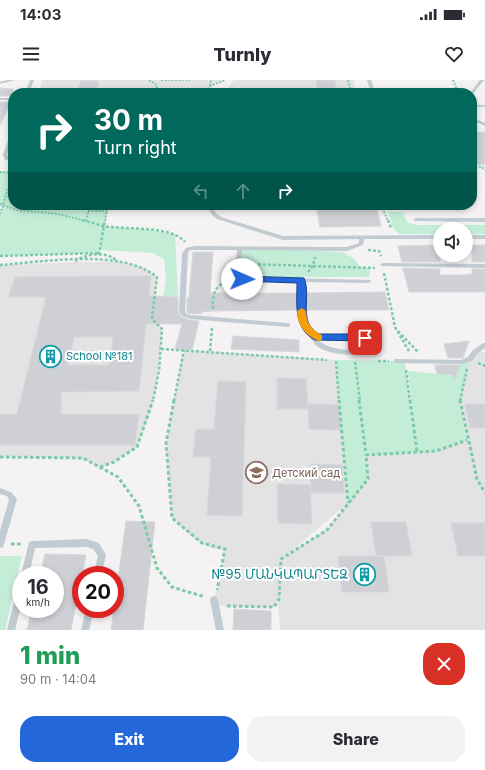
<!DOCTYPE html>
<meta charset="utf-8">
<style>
:root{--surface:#fff;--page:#f2f2f3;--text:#2b2b33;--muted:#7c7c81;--accent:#2467db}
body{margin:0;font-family:Inter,"Noto Sans Armenian",sans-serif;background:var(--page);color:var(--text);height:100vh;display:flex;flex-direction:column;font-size:15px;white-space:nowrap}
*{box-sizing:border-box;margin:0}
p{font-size:13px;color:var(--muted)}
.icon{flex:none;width:22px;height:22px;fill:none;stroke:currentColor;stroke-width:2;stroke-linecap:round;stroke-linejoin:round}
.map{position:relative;height:550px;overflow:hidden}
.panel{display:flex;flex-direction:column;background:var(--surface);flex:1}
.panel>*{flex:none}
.guide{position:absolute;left:8px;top:8px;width:469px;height:122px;border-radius:16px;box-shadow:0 2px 6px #0003;background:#00695c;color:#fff;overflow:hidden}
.fabs{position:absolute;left:433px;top:142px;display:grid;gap:8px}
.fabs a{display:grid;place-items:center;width:40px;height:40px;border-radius:50%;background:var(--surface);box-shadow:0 2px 6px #0003;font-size:20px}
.speed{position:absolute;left:12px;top:486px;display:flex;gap:8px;font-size:20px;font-weight:700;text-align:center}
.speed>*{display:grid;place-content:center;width:52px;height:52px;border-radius:50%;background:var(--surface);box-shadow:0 2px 6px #0003;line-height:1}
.speed small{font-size:10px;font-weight:400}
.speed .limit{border:6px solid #d22;background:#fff;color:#111}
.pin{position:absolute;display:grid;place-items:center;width:34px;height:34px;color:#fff;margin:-17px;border-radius:8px;box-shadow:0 2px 6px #0006}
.me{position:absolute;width:44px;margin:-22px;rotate:91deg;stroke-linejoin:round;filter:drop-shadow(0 0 3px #0008)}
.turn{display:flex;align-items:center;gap:14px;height:84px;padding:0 20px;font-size:18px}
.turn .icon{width:52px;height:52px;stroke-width:2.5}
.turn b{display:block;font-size:28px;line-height:34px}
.lanes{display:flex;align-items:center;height:38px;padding:0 20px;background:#0003;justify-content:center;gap:20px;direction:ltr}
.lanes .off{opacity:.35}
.round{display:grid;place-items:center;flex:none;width:42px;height:42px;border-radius:16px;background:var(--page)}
.head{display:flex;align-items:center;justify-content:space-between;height:68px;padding:0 20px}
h1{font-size:24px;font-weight:800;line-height:30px;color:#1e9e55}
.primary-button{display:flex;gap:8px;margin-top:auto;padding:8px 20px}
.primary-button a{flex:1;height:46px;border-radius:16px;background:var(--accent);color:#fff;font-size:16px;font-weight:800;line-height:46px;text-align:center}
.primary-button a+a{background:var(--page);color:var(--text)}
.status{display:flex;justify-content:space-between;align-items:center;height:28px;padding:0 20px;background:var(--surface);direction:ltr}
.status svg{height:11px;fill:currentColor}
header{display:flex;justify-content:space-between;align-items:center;height:52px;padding:0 20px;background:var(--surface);font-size:18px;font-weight:800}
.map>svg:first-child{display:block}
</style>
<div class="status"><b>14:03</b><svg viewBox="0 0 49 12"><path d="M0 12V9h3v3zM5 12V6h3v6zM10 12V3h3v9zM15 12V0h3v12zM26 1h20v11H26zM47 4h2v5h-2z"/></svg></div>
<header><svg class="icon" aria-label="menu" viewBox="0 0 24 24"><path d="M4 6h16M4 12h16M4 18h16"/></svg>Turnly<svg class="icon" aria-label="heart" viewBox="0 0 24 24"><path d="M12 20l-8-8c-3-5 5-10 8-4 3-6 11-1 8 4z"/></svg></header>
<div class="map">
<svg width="485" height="550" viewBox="0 0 485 550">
<rect width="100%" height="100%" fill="#f4f2f2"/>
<!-- education -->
<path fill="#e4e3e3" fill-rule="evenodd" d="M42 0H225L215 4 206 13H39Z
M234 0H354L356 13H224Z
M78 182H119L145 188 157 198 152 239 162 249 158 294 151 330 137 367 115 381 100 387 85 379 0 377V185Z
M184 270 336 280 348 423 368 399 366 375 402 372 436 371 467 360 460 322 464 300 470 279 476 271 485 272V550H280L278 520 274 527 216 526 214 520 225 470 210 468 195 459 172 438 166 363ZM346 426 329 448 285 476 346 425Z"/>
<!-- green -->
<path fill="#c4edd7" d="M0 91H13V125H108L105 146 152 150 175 155 178 217H163L166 199 164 179 153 173 100 170V173L0 176V134L3 125 0 124Z
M388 132H403L407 142 416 145H485V154H466V149H440V154H399L393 148Z
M240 168 343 172 356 180 359 187 370 188 369 197H239Z
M470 279 460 322 467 360 436 371 366 375 362 346 368 399 348 424 336 280 405 281 414 347 408 291 456 296 461 282Z
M0 476H22L5 550H0Z"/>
<!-- building -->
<path fill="#cfd0d5" stroke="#d6d7dc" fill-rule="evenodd" d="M316 0H335L337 13H318Z
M81 1H99L96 13H77Z
M0 8 13 9V16H0Z
M0 22H11L0 45Z
M472 52H485V85L472 84Z
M377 129 381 146 320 147 317 130Z
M440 165V182H402L398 166Z
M472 165H485V182H472Z
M193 172H213L210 213H297V230L212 231 201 232V234L187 233V218H189Z
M403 188 440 189V195H466L472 194V189H485V212H409Z
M151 196 149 216 178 217V230L181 237 189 240 199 241 192 270 175 269 182 244H146L139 311 61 312V334H139L135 365H0V334H17L46 217H8L15 197ZM74 257H113L109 285H68Z
M385 212 389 230H306L305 213Z
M233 256 299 260V272L231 269Z
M469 261 463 278H448L444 264Z
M435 285H460L454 302 453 295 437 294Z
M277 298 306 299 308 329H277Z
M218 301 246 302 242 436 207 435 211 377H193L196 349H214Z
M308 324 339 325 341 350 309 349Z
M465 324H485V348H470Z
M310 384 342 385 344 413H311Z
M277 404 310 405 312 444 278 443Z
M126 441 155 442 143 550H111Z
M371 442H406L412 476H376Z
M451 443H485V476H458Z
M45 474 86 475 71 550H27L32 529H55V495H40Z
M338 476H384L389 512H342Z
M234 529 271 531V550H233Z"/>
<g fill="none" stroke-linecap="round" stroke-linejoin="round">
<!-- path-far2 -->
<path stroke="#7dcaaa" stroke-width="2" stroke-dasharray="2 1.5" stroke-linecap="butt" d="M149 0 157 5 156 13
M161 0H190
M348 0 351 13
M453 0 458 13
M210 6 211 0
M203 13H206L210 6 225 0
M472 86 482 87 485 90
M0 92 13 93
M0 124 17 130 58 134 86 141
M381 125 388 141
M456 125 458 132
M88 131H107
M0 134 13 93
M86 141 90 125
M105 141 108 125"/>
<!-- path-far1 -->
<path stroke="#7dcaaa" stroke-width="2.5" stroke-dasharray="3 2" stroke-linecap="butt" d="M82 140C89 142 96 144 103 146 125 150 171 145 185 162
M388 140 391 148
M368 170 379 171 381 176
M99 175 105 140
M0 176 100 173
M75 181C89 173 105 171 118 181
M248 184 375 188
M0 185C44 182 121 168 157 197L152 239 162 249 159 291 153 321
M308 192 313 186 315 177
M384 193 395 247 410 273
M213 229C212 214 215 205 230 200
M398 251 418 272
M161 269 327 280
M210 271 212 248
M336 281 339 321
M378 281H389
M355 282 360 321
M478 283 485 286
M406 290 410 321
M174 321 184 270
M460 321 467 289"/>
<!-- path -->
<path stroke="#7dcaaa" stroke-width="3" stroke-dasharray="3.5 2.5" stroke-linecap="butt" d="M174 320 166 363 172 438 202 463 225 469 217 510
M339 320 348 423
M359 320 366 375
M410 320 417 371
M460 320 477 399 485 413
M0 377 83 378 118 397 139 426 157 488 172 507 205 517
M100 387 114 382 137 367 153 320
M11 464H22
M227 526 274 527 279 519 281 479 327 450 368 399 366 375 436 371 467 360"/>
<!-- service -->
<path fill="#c3cbd2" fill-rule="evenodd" d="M8 0H15L0 4V2Z
M30 0H34L29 13H25Z
M367 0H371L375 13H371Z
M480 0H484L473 14 470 13Z
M0 18H13V20H0Z
M472 25H485V27H472Z
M472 37 485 43V46L472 40Z
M11 52H13V59L7 75 9 78 13 79V81L5 80 3 75Z
M206 125H210L216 133 221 137 283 156 440 155V159H364L363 165 347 171 242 170 241 194V196L244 197 370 200 371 201 370 202 368 203 304 202C304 218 300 248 318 255L378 256 381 258 378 260 318 259C327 272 359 270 374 271H376L377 273 376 275H374C358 275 331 276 318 267 313 264 304 247 300 241L299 240 298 202 243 201 237 198 235 194 237 170H190L188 173 185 230 186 234 190 235 287 243H289L290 245 289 247H287L190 239 182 236 179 230 182 173 186 168 195 166 347 167 359 163V159L283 160 217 139 212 135Z
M416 138H485V142L414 141V139Z
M466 155H485V159H466Z
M383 183 485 184V188L381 186 380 185 381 184Z
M483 263H485V268L477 274 472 281 461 284 397 283H395L394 281 395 279H397L461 280 468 277 473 270Z
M0 408 11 412 17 419 4 464 3 467 0 468V451L9 420 7 416 0 414Z
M87 459 99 463 106 475 101 495H93L98 476 93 469 87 467 35 468 29 495H21L29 462 32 461Z
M21 506V526L15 550H7L17 510 18 507Z
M214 516 217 517 218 520 224 550H216L210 520 211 517Z
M86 529H94L89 550H81Z"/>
</g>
<!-- route -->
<path fill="#2467db" stroke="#17438e" d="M242 196 304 198C312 217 297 242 319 254H365L370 258 365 261 315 260C293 248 297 224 297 203L240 201V197Z"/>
<!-- slow -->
<path fill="#f59e0b" d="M302 228 306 231C306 242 311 250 322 255V260L319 261C305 256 297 244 297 231Z"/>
<!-- icons -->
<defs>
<symbol id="building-ring" viewBox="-11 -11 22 22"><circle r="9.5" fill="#fff" stroke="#0f9aa8" stroke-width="1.5"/><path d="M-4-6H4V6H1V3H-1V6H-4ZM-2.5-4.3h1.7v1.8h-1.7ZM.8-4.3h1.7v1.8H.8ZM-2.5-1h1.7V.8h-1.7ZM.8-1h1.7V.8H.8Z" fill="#0f9aa8"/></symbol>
<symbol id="school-ring" viewBox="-11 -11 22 22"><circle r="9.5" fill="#fff" stroke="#8d6e63" stroke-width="1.5"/><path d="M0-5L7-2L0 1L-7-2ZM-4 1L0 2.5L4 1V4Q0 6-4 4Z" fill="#8d6e63"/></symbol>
</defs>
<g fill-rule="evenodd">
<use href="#building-ring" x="38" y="264" width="25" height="25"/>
<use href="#school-ring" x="244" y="380" width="25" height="25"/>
<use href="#building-ring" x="352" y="482" width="25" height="25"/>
</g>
<g text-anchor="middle" stroke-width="4" stroke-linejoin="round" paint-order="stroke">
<!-- culture labels -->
<g font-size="11" fill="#0d838f" stroke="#fff" text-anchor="start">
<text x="66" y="280">School №181</text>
</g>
<!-- education labels -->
<g font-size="11" fill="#785e54" stroke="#fff" text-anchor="start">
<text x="272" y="397">Детский сад</text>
</g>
<!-- near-culture labels -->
<g font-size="13" fill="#0d838f" stroke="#fff" text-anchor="end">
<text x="348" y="499">№95 ՄԱՆԿԱՊԱՐՏԵԶ</text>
</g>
</g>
</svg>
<div class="fabs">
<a><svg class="icon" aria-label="sound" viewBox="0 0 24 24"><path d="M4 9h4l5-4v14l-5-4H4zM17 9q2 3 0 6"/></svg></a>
</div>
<div class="speed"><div>16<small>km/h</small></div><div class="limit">20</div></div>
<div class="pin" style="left:365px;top:258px;background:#d93025"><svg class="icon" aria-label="arrive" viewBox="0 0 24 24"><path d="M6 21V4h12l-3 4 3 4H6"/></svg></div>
<svg class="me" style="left:242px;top:199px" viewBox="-20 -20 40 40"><circle r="19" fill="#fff"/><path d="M0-13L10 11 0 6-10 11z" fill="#2467db"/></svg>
<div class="guide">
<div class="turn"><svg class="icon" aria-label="right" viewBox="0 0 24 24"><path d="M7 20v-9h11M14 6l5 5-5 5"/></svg><div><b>30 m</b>Turn right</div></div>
<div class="lanes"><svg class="icon off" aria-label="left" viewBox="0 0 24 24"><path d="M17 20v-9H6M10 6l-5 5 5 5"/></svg><svg class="icon off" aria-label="ahead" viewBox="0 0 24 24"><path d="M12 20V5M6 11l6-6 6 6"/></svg><svg class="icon" aria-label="right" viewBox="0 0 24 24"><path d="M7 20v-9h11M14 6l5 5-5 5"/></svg></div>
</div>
</div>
<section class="panel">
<div class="head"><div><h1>1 min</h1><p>90 m · 14:04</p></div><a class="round" style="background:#d93025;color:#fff"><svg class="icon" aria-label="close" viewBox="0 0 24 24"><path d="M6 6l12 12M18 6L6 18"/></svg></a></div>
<div class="primary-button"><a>Exit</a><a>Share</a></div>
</section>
